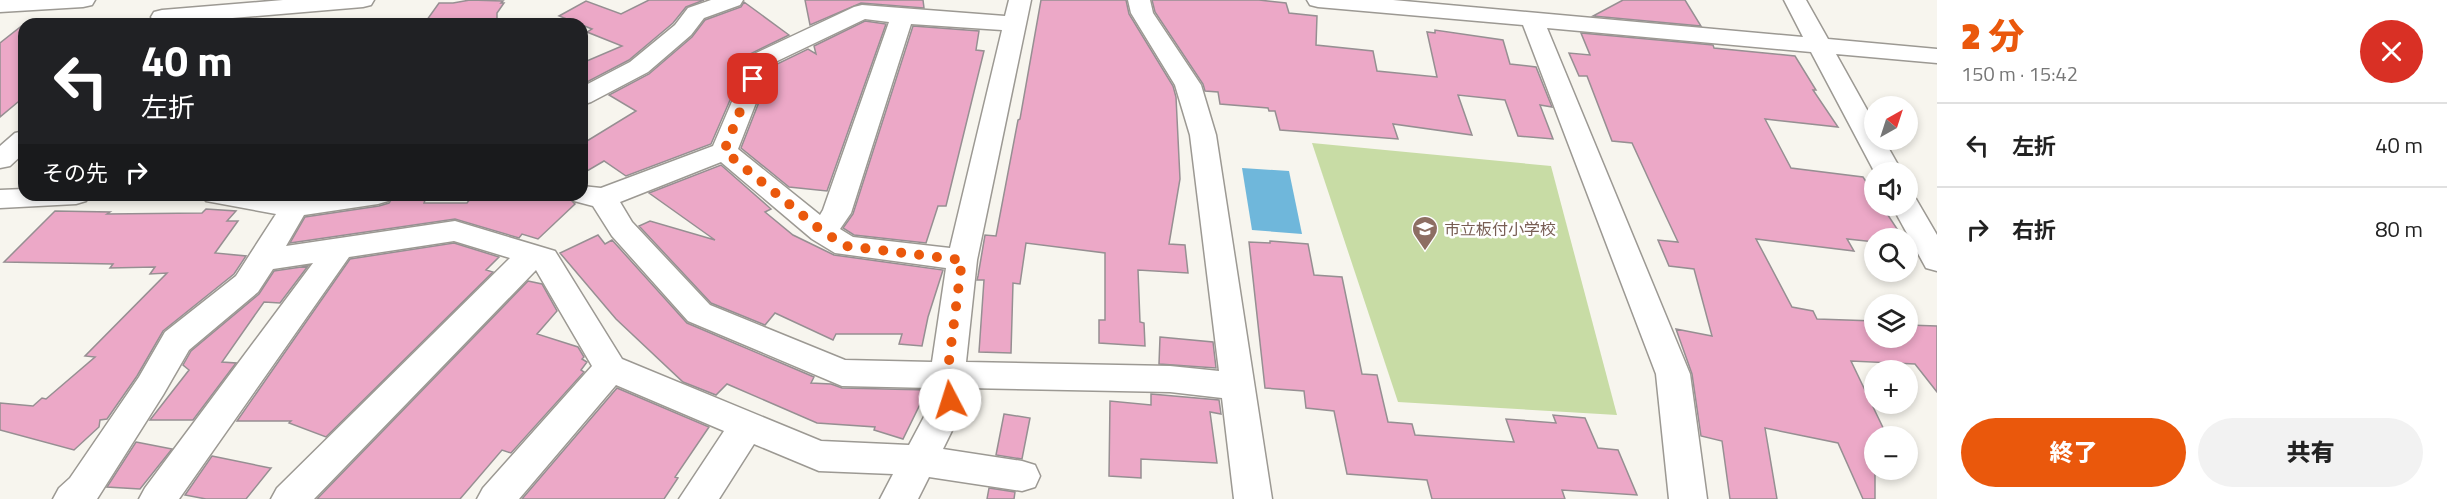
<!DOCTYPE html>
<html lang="ja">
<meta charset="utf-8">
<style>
:root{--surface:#fff;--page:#f2f2f2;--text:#222;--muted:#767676;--line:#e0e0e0;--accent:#ea580c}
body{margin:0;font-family:"Titillium Web","Noto Sans JP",sans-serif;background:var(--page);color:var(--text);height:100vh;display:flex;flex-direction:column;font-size:22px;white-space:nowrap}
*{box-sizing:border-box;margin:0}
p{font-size:20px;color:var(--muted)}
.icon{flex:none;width:33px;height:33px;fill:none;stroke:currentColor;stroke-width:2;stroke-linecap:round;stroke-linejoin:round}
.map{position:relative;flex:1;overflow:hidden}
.details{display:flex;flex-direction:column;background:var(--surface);width:510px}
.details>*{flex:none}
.top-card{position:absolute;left:18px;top:18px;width:570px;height:183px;border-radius:18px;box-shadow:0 3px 9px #0003;background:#202124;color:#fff;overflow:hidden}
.needle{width:39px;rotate:39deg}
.fabs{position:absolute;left:1864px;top:96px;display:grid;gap:12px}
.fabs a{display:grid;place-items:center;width:54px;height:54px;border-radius:50%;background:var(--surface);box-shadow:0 3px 9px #0003;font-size:30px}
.pin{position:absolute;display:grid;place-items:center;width:51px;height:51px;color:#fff;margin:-26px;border-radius:12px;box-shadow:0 3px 9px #0006}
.me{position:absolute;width:66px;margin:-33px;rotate:355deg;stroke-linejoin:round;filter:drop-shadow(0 0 4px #0008)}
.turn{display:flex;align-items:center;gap:21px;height:126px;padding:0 24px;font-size:27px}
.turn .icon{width:78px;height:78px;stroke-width:2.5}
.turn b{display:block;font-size:42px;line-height:51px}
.then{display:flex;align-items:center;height:57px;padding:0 24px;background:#0003;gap:12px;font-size:22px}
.round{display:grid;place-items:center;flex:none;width:63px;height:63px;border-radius:32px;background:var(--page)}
.head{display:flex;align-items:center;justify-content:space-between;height:102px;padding:0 24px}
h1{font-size:36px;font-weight:800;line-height:45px;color:var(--accent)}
.primary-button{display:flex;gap:12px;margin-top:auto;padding:12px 24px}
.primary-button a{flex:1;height:69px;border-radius:36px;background:var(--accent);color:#fff;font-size:24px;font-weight:800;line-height:69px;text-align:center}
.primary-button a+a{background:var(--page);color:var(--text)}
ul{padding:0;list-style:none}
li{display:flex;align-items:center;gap:18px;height:84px;padding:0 24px;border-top:2px solid var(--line)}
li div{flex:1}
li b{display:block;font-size:22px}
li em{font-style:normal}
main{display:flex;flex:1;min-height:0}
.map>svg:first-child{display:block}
</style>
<main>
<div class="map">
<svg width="1937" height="499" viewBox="0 0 1937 499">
<rect width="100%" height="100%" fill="#f7f5ee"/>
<!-- green -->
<path fill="#c8dca5" d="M1312 143 1551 166 1617 415 1398 402Z"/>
<!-- water -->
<path fill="#6fb7db" d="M1242 168 1289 171 1302 234 1252 230Z"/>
<!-- building -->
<path fill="#eca8c7" stroke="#968f92" stroke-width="1.5" d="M470 0 503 1 501 3H504L497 13V24H424L439 3H453Z
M649 0H704L686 7 673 23 629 60 587 82 582 79V63L622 46 587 32 592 29 559 16 586 1 621 14Z
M805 0H923L924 8 861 3 810 25Z
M1041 0H1126L1129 14 1173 86 1176 97 1180 179 1169 244 1185 245 1188 273 1138 270 1140 322 1144 323 1145 346 1099 343V320H1105V253L1026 243 1020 284 1013 283 1011 353 979 352 984 280H977L978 276 985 235 996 236 1018 120 1020 119Z
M1152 0H1259L1286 3 1289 13 1317 16 1316 45 1373 51 1377 71 1437 77 1427 32 1435 33V30L1503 40 1510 64 1536 67 1552 107 1540 105 1553 139 1518 136 1505 100 1458 95 1472 135 1393 124 1398 139 1280 130 1275 111H1269L1268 108 1220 104 1218 92 1205 91 1203 84 1155 12Z
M1623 0H1685L1701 26 1593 16Z
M744 2 789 35 750 54 711 144 626 176 604 161 582 174V144L636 111 609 95 649 74 692 37 705 20 741 7Z
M865 21 886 24 827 191 789 187 741 148 773 66 808 49 816 54 814 46Z
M24 24V97L0 117V43Z
M913 26 979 31 976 50 984 51 946 206H938L926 243 854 235 843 228 853 214Z
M1581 33 1713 45 1714 48 1795 56 1816 90H1813L1838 127 1765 119 1791 168 1863 177 1875 195V206H1882L1903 238H1875V242L1847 239 1854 251 1756 239 1792 307 1813 311 1817 319 1875 321V338H1908V325L1937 326V392L1915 364 1851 361 1887 436H1875V499H1863L1838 443 1765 428 1777 499H1730L1722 441 1701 436 1692 374 1676 329 1712 336 1694 269 1669 266 1658 240 1678 242 1655 193 1632 143 1612 141 1587 76H1579L1569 53 1590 55Z
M721 165 771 209 765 212 793 235 834 255 943 270 928 317 922 346 899 344 902 334H836L833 340 775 313 765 325 711 303 639 226 650 221 715 240 649 193Z
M427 195 424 203H467L473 195H559L569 198 575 204 538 239 522 234 519 238 455 219 290 243 305 217 379 206 389 203 393 197Z
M206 209 236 211 227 221H238L215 253 246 256 234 274 163 331 137 376 107 419 100 420 99 427 74 450 0 430V403L33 406 42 398 46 399 95 357 85 356 167 273 150 274 155 267 110 268 113 264 4 262 55 211 110 212 107 214 202 213Z
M598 235 605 244 612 240 687 323 814 377 811 383 831 384 842 388 927 390 903 439 874 430 875 427 817 423 727 384 716 395 683 382 616 319 560 253Z
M1270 241 1308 244 1314 275 1342 277 1362 374 1377 375 1388 422 1412 424 1415 435 1514 442 1506 419 1556 423 1553 415 1585 418 1598 448 1618 450 1637 495 1562 490 1565 499H1432L1427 480 1347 474 1334 411 1306 408 1304 391 1265 388 1249 242 1270 243Z
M454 243 499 257 486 270 493 272 326 437 289 423 291 421H237L350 259Z
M308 266 280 303 264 302 222 362 236 363 193 420H150L189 370 183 365 191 351 259 294 274 271Z
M528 281 542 284 557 311 537 334 578 347 584 357 582 359 587 362 581 370 584 372 511 453 502 450 460 499H317Z
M1160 337 1213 342 1216 368 1159 364Z
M617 388 709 427 675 477 678 478 664 499H522Z
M1151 394 1219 400 1221 414 1210 412 1217 463 1141 459V478L1109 476 1110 401 1151 405Z
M1004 414 1030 418 1022 459 996 455Z
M136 442 172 449 140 489 107 487Z
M212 456 270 468H271L246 499H206L185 495Z
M989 488 1015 492 1014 499H987Z"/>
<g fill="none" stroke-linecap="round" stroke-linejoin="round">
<defs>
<path id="minor" d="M283 0H374L371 5 363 7 162 24 154 22 151 17 154 12 162 10Z
M711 0H743L740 5 704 18 691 35 648 72 591 102 582 105V87L630 62 675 25 688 8Z
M1009 0H1031L977 260 966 362 1170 366 1219 371 1190 135 1175 85 1131 13 1128 0H1150L1153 13 1201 85 1216 135 1272 499H1234L1222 398 1170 392 966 388 967 400 943 449 1022 461 1035 465 1040 476 1035 487 1022 491 929 477 918 499H880L893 474 819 471 754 444 719 499H679L724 431 616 385 519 499H477L483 488 592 366 536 270 314 499H271L277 488 510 258 454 241 349 257 179 499H139L145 488 313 263 273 269 258 292 189 350 163 395 97 499H53L59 488 70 478 139 377 165 332 236 276 276 214 206 201 202 195H277L294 198 313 195H392L388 201 378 204 304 215 286 246 455 221 555 251 622 359 821 441 909 445 933 400 932 388 842 386 688 321 612 236 593 206 574 201 570 195H582V186L601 188 713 146 752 55 854 7 862 5 1005 16ZM865 19 889 22 823 210 820 215 738 149 771 64ZM911 24 1002 30 950 248 853 237 840 229 851 213ZM721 162 812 239 835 253 946 268 932 362 845 360 710 305 632 222 620 202Z
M1307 0H1393L1803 37 1784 0H1806L1828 39 1937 49V63L1836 54 1875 124V140H1884L1902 172 1875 173 1811 52 1547 28 1690 374 1707 499H1669L1656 374 1523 25 1318 7 1310 5Z
M24 131V153L10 166 0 168V146L15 133Z
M24 189V195H90L86 201 76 204 0 208V190Z
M1908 197 1916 199 1937 235V271L1926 268 1892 206H1908Z"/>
<path id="highway" d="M0 0H95L92 5 83 7 0 12Z"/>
</defs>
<!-- minor casing -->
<use href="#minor" stroke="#9c9993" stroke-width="3"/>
<!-- highway casing -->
<use href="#highway" stroke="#9c9993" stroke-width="3"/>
<!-- minor -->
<use href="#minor" fill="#fff" fill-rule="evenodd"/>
<!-- highway -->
<use href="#highway" fill="#fff" fill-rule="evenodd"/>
</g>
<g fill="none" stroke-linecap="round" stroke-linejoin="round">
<!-- route -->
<path stroke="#ea580c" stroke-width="10" stroke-dasharray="0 18" d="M753 79 724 151 822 231 846 246 962 260 948 369 950 400"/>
</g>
<!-- icons -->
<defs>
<symbol id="school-pin" viewBox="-11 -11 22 30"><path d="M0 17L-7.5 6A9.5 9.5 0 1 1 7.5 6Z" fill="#8d6e63" stroke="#fff"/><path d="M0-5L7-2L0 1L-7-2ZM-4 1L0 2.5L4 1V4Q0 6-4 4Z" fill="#fff"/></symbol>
</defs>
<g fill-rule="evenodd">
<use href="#school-pin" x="1410" y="214" width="30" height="40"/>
</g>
<g text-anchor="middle" stroke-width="5" stroke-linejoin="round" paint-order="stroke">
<!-- education labels -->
<g font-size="16" fill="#785e54" stroke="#fff" text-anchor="start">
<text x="1444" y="235">市立板付小学校</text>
</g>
</g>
</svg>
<div class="fabs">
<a><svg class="needle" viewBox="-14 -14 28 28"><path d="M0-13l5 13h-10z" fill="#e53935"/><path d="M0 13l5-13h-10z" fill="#767676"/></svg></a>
<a><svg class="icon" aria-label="sound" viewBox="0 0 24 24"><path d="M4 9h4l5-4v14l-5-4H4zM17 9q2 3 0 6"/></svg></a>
<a><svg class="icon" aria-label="search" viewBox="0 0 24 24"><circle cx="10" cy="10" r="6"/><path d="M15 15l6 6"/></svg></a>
<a><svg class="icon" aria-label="layers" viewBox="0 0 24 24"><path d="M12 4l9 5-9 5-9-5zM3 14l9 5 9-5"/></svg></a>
<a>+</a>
<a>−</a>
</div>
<div class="pin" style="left:753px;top:79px;background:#d93025"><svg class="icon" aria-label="arrive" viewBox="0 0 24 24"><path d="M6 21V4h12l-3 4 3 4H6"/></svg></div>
<svg class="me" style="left:950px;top:400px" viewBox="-20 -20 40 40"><circle r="19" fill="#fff"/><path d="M0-13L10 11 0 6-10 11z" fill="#ea580c"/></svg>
<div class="top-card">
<div class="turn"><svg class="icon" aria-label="left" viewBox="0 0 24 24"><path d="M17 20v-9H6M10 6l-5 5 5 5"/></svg><div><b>40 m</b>左折</div></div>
<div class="then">その先<svg class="icon" aria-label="right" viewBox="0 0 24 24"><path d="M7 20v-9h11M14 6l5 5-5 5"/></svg></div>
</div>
</div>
<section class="details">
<div class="head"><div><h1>2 分</h1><p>150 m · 15:42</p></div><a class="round" style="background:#d93025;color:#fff"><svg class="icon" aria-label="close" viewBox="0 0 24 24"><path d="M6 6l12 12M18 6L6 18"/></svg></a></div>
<ul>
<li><svg class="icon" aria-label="left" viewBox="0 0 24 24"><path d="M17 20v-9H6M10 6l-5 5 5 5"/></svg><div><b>左折</b></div><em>40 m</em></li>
<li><svg class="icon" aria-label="right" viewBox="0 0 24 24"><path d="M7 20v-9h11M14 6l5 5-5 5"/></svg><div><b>右折</b></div><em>80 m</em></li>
</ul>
<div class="primary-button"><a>終了</a><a>共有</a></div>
</section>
</main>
